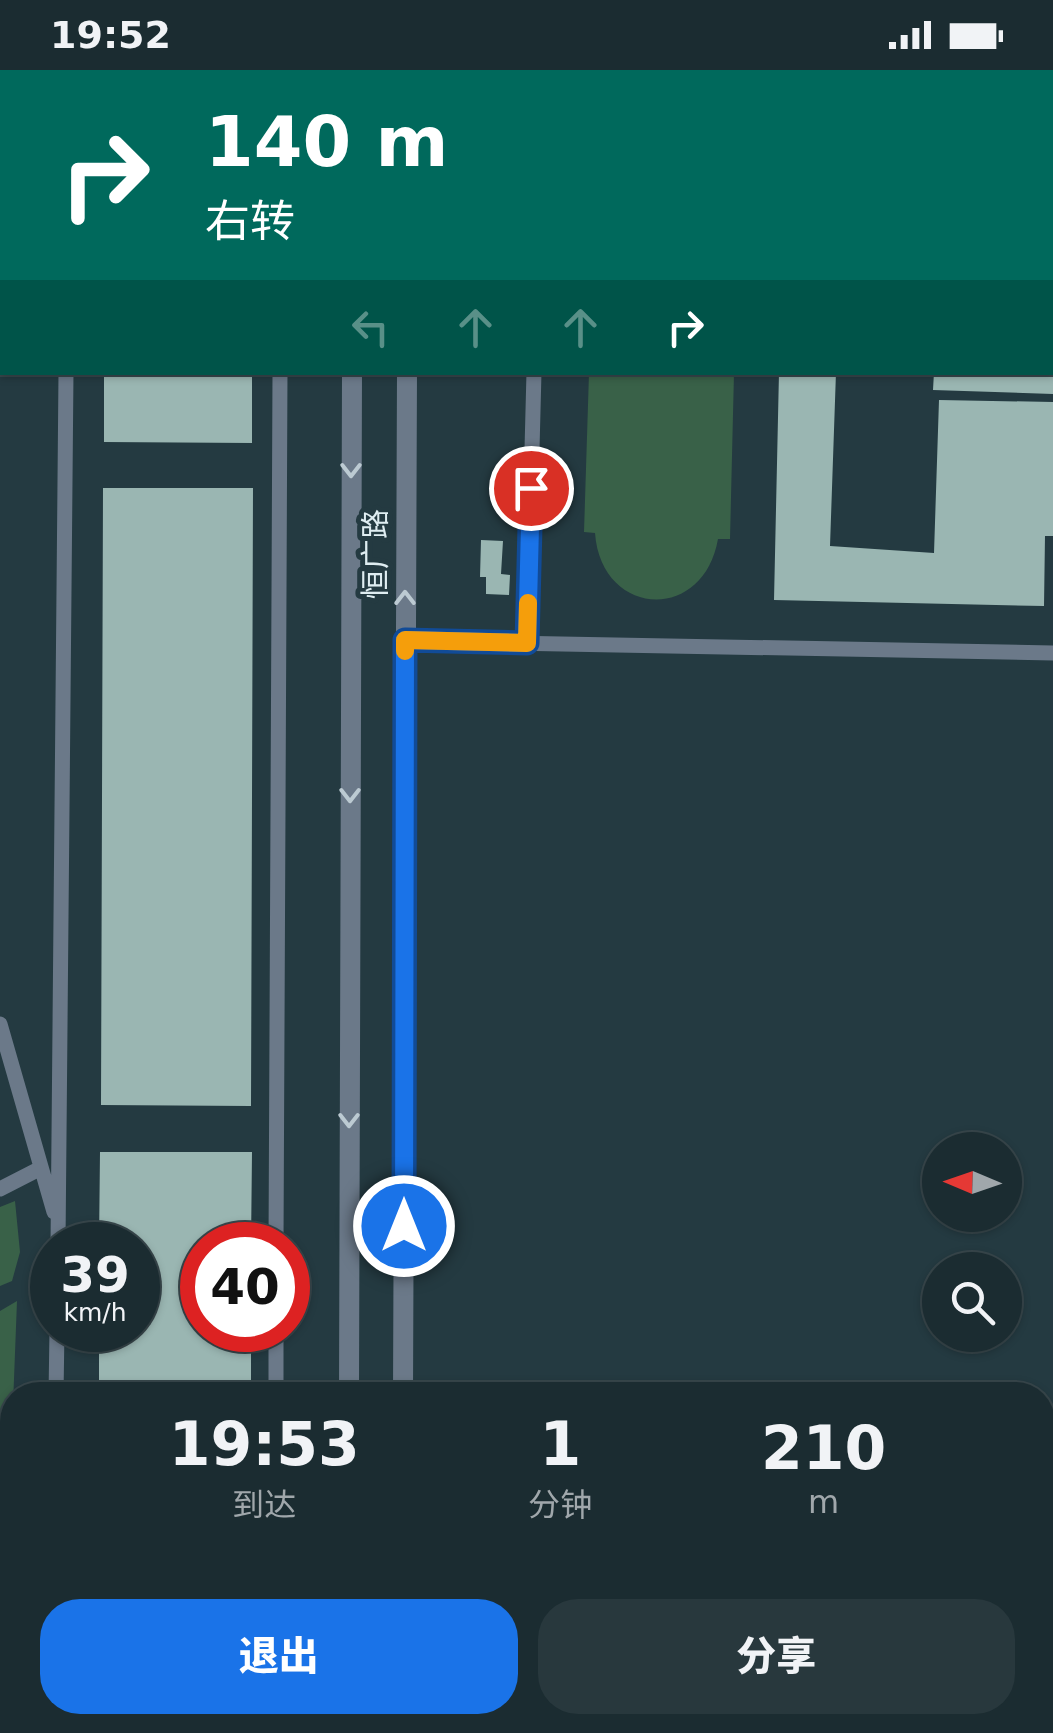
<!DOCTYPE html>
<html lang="zh">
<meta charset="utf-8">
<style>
:root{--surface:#1b2c31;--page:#28383d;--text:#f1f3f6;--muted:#a0a7ab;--line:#39484d;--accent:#1a73e8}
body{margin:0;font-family:"DejaVu Sans","Noto Sans SC",sans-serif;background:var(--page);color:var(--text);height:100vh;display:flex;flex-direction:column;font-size:38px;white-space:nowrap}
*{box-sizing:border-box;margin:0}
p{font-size:32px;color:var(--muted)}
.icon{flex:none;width:55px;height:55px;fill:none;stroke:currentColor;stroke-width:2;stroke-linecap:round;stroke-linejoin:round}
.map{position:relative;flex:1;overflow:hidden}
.panel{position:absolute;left:0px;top:1312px;width:1055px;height:352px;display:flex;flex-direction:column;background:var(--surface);border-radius:40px 40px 0 0;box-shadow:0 2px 8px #0004,0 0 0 2px var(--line)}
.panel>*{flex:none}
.top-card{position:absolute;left:0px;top:0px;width:1055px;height:305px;box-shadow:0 2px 8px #0004,0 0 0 2px var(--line);background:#00695c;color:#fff;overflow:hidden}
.needle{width:65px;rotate:272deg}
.buttons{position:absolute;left:922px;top:1062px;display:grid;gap:20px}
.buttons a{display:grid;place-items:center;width:100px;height:100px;border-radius:50%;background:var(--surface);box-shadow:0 2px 8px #0004,0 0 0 2px var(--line);font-size:50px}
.speed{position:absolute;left:30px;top:1152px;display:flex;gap:20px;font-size:50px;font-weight:700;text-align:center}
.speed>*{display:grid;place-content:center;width:130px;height:130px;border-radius:50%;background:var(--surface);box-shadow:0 2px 8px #0004,0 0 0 2px var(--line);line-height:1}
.speed small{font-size:25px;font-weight:400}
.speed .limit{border:15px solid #d22;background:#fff;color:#111}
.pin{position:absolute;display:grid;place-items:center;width:85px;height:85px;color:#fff;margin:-42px;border:5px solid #fff;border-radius:50%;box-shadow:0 2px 10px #0007}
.me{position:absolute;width:110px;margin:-55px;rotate:0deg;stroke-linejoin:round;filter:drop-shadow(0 0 8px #0008)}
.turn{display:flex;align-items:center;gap:35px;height:210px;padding:0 40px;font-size:45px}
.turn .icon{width:130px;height:130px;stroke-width:2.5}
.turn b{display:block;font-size:70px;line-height:85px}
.lanes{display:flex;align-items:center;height:95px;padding:0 40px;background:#0003;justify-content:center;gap:50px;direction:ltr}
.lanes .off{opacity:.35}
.eta{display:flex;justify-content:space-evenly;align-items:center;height:170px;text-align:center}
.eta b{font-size:60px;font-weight:800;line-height:70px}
.primary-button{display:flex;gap:20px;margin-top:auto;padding:20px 40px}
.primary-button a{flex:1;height:115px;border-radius:40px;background:var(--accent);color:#fff;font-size:40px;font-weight:800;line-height:115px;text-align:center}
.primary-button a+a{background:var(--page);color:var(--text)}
.status{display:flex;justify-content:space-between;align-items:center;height:70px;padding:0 50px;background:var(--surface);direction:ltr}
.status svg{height:28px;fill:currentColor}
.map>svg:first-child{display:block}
</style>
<div class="status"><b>19:52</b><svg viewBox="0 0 49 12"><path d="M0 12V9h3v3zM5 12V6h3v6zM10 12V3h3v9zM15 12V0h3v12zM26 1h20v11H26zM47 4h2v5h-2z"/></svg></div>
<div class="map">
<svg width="1053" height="1663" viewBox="0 0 1053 1663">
<rect width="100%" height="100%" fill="#243a41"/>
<!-- green -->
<path fill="#396148" d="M589 303H734L730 469H718C703 554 601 547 595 463L584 462Z
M15 1131 20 1182 12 1211 0 1216V1137Z
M17 1231 12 1361 0 1370V1241Z"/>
<!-- building -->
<path fill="#9ab6b2" d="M104 302H252V373L104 372Z
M779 302H836L830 476 934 483 939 330 1053 332V466H1045L1044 536 774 530Z
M934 302H1053V324L933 320Z
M103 418H253L251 1036 101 1035Z
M481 470 503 471 501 504 510 505 509 525 486 524V507H480Z
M100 1082H252L251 1175H202V1260H251V1325H99V1260H138V1175H99Z"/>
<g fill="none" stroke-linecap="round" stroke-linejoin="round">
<!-- service -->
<path stroke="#6b7989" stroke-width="15" d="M68 2V0
M282 2V0
M541 2V0
M405 571 1053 583
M527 573 534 302
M0 954 54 1142
M0 1119 41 1098
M58 1175 66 302
M276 1175 280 302
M56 1325 57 1260
M276 1325V1260
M0 1488 12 1506
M0 1620 12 1611
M275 1659V1663"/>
<!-- tertiary -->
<path stroke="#6b7989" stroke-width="20" d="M354 2V0
M410 2V0
M349 1325 352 302
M403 1325 407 302
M348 1663V1652
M402 1663V1652"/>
</g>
<!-- one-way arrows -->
<defs><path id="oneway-chevron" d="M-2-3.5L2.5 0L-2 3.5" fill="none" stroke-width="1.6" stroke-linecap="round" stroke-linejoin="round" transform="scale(2.5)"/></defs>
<g stroke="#bccad2">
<use href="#oneway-chevron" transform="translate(351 400) rotate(90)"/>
<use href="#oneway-chevron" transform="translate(405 528) rotate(-90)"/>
<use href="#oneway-chevron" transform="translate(350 725) rotate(90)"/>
<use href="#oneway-chevron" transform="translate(349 1050) rotate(90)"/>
</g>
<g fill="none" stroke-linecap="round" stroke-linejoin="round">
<defs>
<path id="route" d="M404 1156 405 570 527 573 531 418"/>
</defs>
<!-- route casing -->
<use href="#route" stroke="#114b97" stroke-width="25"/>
<!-- route -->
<use href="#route" stroke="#1a73e8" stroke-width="18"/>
<!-- slow -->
<path stroke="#f59e0b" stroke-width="18" d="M405 581V570L527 573 528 533"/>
</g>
<g text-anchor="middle" stroke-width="10" stroke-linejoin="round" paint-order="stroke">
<!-- street labels -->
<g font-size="30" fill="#dfedf1" stroke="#243a41">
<text transform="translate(376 484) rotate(-90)" y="10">恒广路</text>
</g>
</g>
</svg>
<div class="buttons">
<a><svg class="needle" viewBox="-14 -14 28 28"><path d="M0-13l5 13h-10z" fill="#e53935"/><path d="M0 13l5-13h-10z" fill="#a0a7ab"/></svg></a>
<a><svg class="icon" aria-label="search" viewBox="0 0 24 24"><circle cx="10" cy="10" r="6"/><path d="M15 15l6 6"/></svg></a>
</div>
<div class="speed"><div>39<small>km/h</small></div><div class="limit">40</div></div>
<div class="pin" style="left:531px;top:418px;background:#d93025"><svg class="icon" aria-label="arrive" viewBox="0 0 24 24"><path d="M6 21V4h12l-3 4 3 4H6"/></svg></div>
<svg class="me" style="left:404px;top:1156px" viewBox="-20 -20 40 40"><circle r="17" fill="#1a73e8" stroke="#fff" stroke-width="3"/><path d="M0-11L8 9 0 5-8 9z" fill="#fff"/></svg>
<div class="top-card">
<div class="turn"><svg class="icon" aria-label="right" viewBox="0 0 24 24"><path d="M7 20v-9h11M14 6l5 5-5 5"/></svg><div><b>140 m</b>右转</div></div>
<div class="lanes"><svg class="icon off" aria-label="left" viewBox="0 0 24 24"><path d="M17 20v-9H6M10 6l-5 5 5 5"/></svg><svg class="icon off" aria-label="ahead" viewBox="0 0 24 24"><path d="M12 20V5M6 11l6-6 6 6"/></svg><svg class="icon off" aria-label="ahead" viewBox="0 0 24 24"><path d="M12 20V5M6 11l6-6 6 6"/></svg><svg class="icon" aria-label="right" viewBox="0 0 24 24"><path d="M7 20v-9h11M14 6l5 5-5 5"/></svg></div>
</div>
<section class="panel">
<div class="eta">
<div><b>19:53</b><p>到达</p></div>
<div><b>1</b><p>分钟</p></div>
<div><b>210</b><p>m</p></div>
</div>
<div class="primary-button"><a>退出</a><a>分享</a></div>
</section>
</div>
